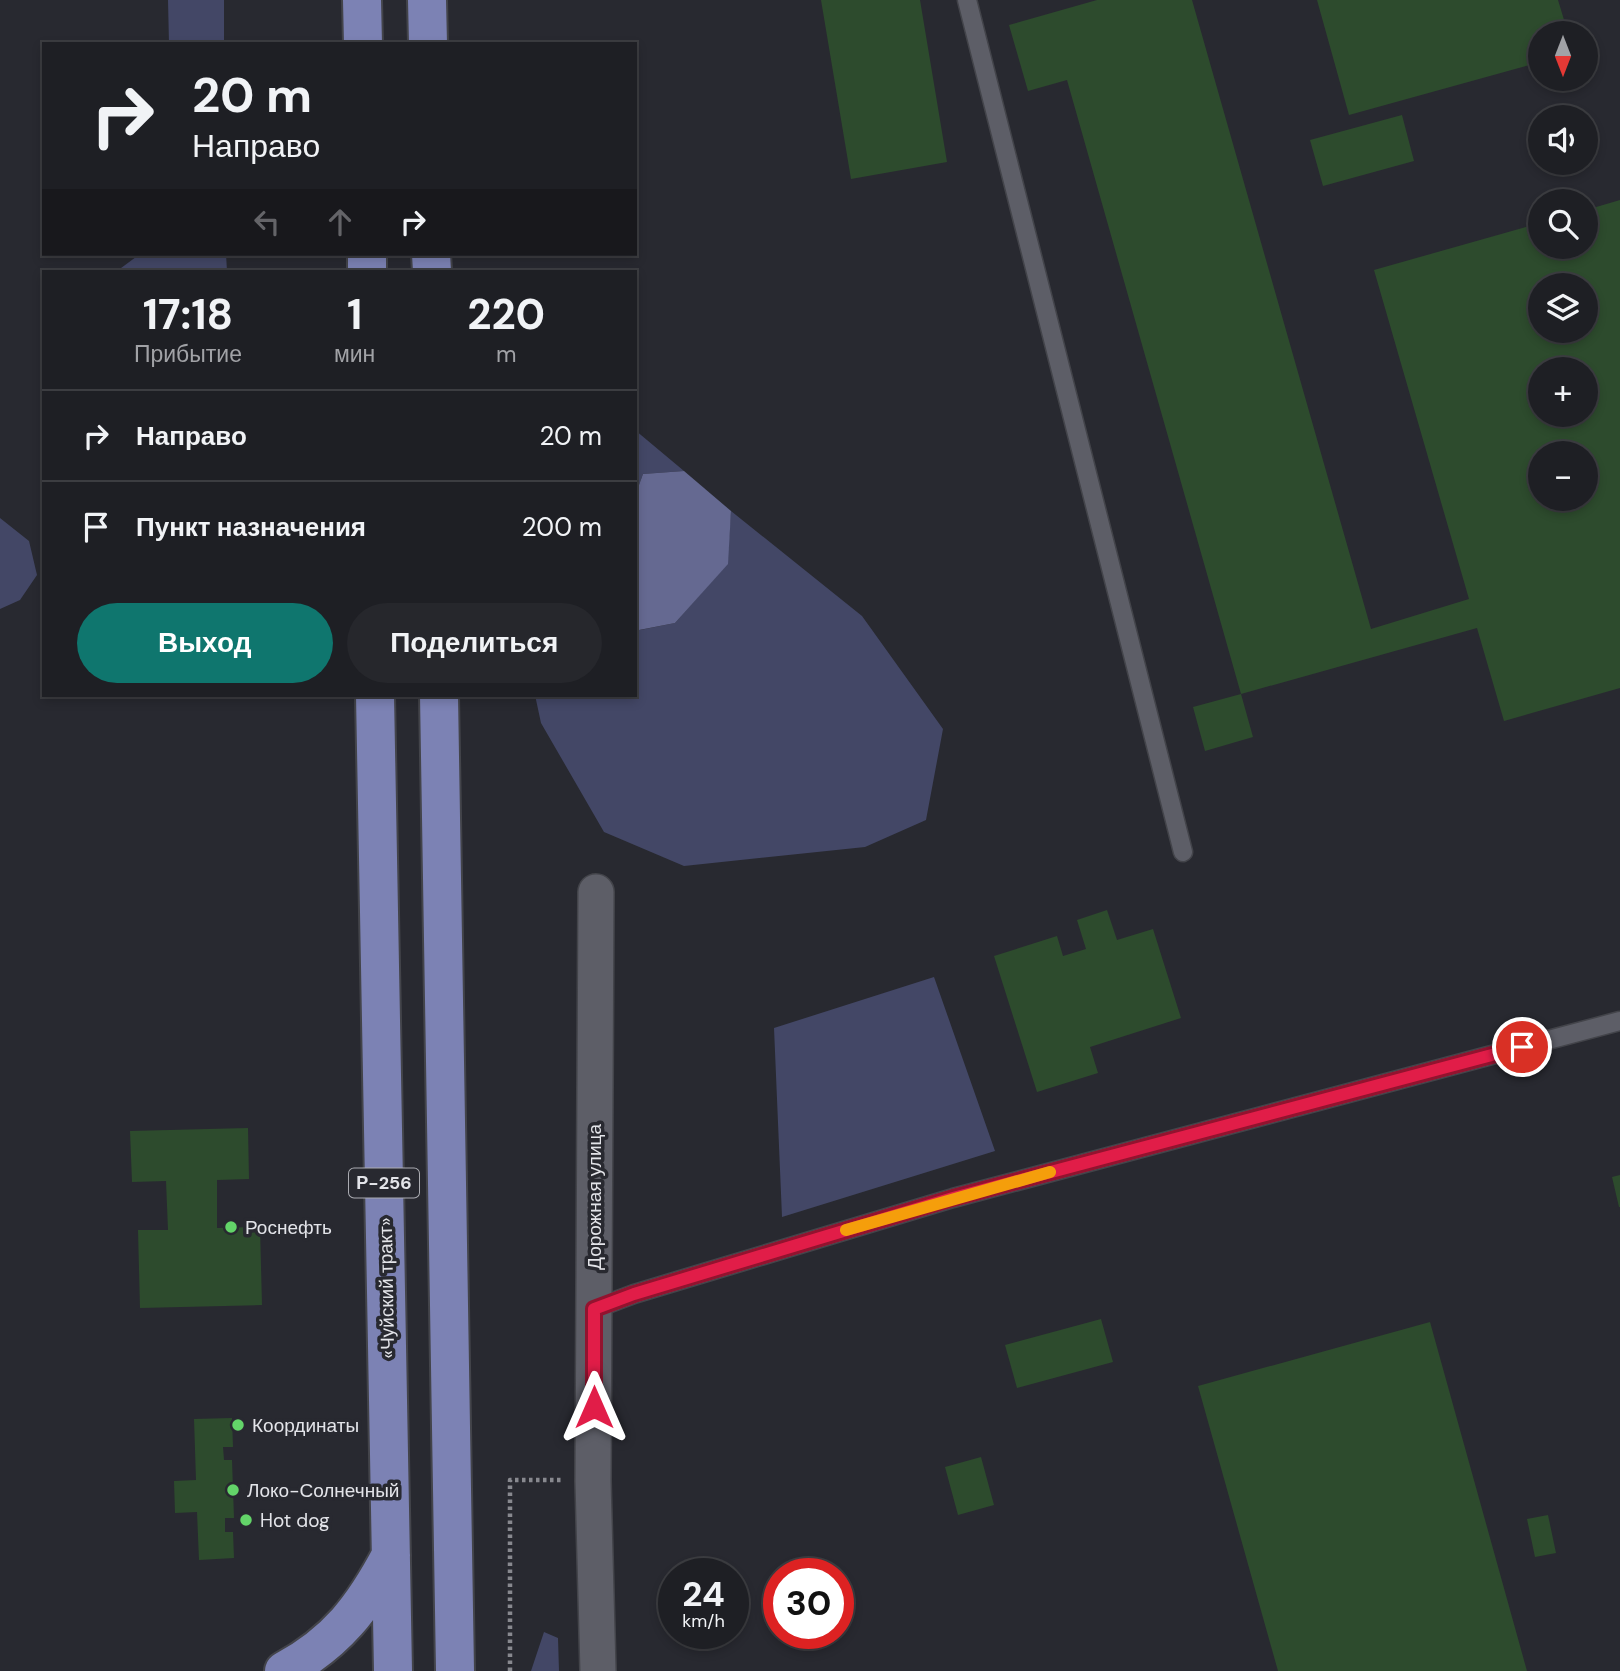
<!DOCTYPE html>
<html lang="ru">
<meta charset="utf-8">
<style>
:root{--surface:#1e1f24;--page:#26272c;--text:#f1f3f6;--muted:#a1a2a6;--line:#3c3d41;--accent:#0f766e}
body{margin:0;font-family:"DM Sans",sans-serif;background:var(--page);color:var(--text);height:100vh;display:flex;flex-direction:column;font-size:26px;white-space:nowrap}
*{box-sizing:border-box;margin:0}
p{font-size:23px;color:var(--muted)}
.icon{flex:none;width:38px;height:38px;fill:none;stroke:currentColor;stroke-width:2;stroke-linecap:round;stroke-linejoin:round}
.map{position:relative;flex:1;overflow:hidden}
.sheet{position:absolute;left:42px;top:270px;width:595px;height:427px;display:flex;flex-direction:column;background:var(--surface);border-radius:0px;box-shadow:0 4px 10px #0003,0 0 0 2px var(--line)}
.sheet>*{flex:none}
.banner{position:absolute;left:42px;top:42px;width:595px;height:214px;border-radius:0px;box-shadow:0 4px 10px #0003,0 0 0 2px var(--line);background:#1e1f24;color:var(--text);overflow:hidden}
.needle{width:46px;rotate:180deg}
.buttons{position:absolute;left:1528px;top:21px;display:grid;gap:14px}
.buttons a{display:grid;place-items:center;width:70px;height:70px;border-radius:50%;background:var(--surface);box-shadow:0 4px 10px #0003,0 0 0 2px var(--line);font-size:35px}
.speed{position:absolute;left:658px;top:1558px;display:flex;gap:14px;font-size:35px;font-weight:700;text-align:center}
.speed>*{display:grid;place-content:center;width:91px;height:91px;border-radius:50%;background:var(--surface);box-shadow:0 4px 10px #0003,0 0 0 2px var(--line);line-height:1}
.speed small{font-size:18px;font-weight:400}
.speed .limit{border:10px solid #d22;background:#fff;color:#111}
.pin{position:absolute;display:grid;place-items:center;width:60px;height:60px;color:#fff;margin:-30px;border:4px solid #fff;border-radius:50%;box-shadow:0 2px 7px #0007}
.me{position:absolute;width:77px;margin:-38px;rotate:0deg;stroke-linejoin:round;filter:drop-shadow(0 0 5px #0008)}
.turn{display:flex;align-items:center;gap:24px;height:147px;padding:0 35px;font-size:32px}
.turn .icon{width:91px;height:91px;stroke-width:2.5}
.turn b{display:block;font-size:49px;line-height:60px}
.lanes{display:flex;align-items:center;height:66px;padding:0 35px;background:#0003;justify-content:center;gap:35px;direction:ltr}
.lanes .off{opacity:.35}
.eta{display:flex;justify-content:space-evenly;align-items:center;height:119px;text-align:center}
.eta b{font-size:42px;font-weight:700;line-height:49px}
.cta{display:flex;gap:14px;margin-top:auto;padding:14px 35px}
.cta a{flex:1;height:80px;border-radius:42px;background:var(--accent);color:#fff;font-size:28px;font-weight:700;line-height:80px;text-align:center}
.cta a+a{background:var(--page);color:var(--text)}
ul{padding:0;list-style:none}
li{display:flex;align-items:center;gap:21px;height:91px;padding:0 35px;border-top:2px solid var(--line)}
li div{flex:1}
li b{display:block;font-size:26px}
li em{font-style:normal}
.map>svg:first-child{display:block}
</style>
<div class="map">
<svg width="1620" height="1671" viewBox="0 0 1620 1671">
<rect width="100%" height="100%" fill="#282930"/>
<!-- green -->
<path fill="#434766" d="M168 0H224V44H169Z
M140 254H226L227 271H117Z
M635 430 684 471 643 474 635 496Z
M731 511 862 616 943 729 926 820 865 847 684 866 604 832 541 723 535 695H635V626L640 630 675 623 727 564Z
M0 518 29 541 37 575 20 600 0 609Z
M934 977 995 1151 782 1217 774 1028Z
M544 1632 558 1638 559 1671H531Z"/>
<!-- water -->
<path fill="#656991" d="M684 471 731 511 728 564 675 623 639 630 635 626V496L643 474Z"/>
<!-- building -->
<path fill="#2d4b2d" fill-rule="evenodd" d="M821 0H920L947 162 851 179Z
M1097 0H1192L1371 629 1469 599 1374 270 1540 223V247H1586V210L1620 200V688L1504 721 1477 628 1241 694 1067 80 1028 91 1009 25ZM1540 285H1586V331H1540ZM1540 369H1586V415H1540ZM1540 453H1586V499H1540Z
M1317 0H1558L1568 33H1540V62L1349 115Z
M1402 115 1414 161 1323 186 1310 140Z
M1241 694 1253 737 1205 751 1193 707Z
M1107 910 1117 940 1153 929 1181 1018 1090 1047 1098 1073 1037 1092 994 956 1057 936 1063 956 1086 949 1077 920Z
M248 1128 249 1179 217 1180V1228L260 1227 262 1305 140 1308 138 1230H168L166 1181 132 1182 130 1131Z
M1620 1175V1207H1619L1612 1177Z
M1101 1319 1113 1362 1017 1388 1005 1345Z
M1430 1322 1527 1671H1278L1198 1386Z
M232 1418 233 1447H223L224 1460H232L234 1518H225V1532H233L234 1558 199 1560 197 1512 175 1513 174 1481 196 1480 194 1419Z
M981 1457 994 1505 958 1515 945 1467Z
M1548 1515 1556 1553 1535 1557 1527 1519Z"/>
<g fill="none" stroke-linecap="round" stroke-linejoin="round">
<defs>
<path id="service" d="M967 0 1183 852
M594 1309 634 1294 953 1198 1620 1021"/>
<path id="minor" d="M596 892 593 1481 598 1671"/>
<path id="trunk" d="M362 0 363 44
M427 0 428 44
M367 254V271
M431 254 432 271
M375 695 393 1671
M439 695 455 1671
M284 1671C337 1642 363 1608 391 1555"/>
</defs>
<!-- service casing -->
<use href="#service" stroke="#43444a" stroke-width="21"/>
<!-- minor casing -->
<use href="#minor" stroke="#43444a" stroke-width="38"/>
<!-- trunk casing -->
<use href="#trunk" stroke="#43444a" stroke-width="42"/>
<!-- path -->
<path stroke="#88898f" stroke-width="4.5" stroke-dasharray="3.5 3.5" stroke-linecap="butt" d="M510 1671V1480H561"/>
<!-- service -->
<use href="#service" stroke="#5d5e67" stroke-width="18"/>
<!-- minor -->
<use href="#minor" stroke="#5d5e67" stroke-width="35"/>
<!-- trunk -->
<use href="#trunk" stroke="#7c82b4" stroke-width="38"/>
</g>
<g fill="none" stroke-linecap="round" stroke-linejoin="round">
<defs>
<path id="route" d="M594 1407V1309L634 1294 953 1198 1522 1047"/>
</defs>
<!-- route casing -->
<use href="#route" stroke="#92132f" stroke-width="18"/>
<!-- route -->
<use href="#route" stroke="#e11d48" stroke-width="12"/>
<!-- slow -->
<path stroke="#f59e0b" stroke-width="12" d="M846 1230 1050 1172"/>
</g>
<!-- markers -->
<g fill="#63d469" stroke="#282930" stroke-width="2.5">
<circle cx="231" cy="1227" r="7"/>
<circle cx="238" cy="1425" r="7"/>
<circle cx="233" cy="1490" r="7"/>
<circle cx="246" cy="1520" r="7"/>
</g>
<g text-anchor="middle" stroke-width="7" stroke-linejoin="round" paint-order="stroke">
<!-- shield labels -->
<rect fill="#282930" stroke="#abacb2" stroke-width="2" x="349" y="1168.5" width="70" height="29" rx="5"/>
<g font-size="18" font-weight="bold" fill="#e3e4e9">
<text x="384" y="1189">Р-256</text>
</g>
<!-- street labels -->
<g font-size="19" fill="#e3e4e9" stroke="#282930">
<text transform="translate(594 1197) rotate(-90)" y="7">Дорожная улица</text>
<text transform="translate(386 1288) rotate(-91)" y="7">«Чуйский тракт»</text>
</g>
<!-- poi labels -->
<g font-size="19" fill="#e3e4e9" stroke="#282930" text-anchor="start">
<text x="245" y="1234">Роснефть</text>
<text x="252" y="1432">Координаты</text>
<text x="247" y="1497">Локо-Солнечный</text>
<text x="260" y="1527">Hot dog</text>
</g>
</g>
</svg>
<div class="buttons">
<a><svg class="needle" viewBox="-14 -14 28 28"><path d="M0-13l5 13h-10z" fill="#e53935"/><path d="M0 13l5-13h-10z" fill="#a1a2a6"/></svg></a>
<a><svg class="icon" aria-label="sound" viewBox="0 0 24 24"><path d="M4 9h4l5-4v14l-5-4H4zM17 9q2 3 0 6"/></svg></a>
<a><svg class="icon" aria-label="search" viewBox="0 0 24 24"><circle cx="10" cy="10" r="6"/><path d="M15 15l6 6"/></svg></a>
<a><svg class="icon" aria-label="layers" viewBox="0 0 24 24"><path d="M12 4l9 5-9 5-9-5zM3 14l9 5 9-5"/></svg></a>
<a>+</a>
<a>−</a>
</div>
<div class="speed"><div>24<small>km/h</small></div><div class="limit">30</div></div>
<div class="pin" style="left:1522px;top:1047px;background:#d93025"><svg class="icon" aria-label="arrive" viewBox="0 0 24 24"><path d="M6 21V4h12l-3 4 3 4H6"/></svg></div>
<svg class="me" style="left:594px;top:1407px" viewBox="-20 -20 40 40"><path d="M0-17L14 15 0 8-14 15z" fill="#e11d48" stroke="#fff" stroke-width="4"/></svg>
<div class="banner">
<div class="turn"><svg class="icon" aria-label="right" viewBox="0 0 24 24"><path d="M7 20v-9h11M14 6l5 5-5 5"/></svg><div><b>20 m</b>Направо</div></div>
<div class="lanes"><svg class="icon off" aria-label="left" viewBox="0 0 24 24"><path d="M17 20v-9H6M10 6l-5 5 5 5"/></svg><svg class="icon off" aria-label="ahead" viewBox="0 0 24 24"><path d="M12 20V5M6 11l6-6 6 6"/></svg><svg class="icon" aria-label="right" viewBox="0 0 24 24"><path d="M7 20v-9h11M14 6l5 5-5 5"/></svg></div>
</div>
<section class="sheet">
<div class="eta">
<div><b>17:18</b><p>Прибытие</p></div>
<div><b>1</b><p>мин</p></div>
<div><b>220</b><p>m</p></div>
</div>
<ul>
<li><svg class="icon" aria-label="right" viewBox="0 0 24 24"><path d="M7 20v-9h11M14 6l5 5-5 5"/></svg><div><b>Направо</b></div><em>20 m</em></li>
<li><svg class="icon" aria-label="arrive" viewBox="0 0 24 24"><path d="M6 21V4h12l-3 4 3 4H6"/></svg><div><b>Пункт назначения</b></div><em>200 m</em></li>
</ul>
<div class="cta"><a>Выход</a><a>Поделиться</a></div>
</section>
</div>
